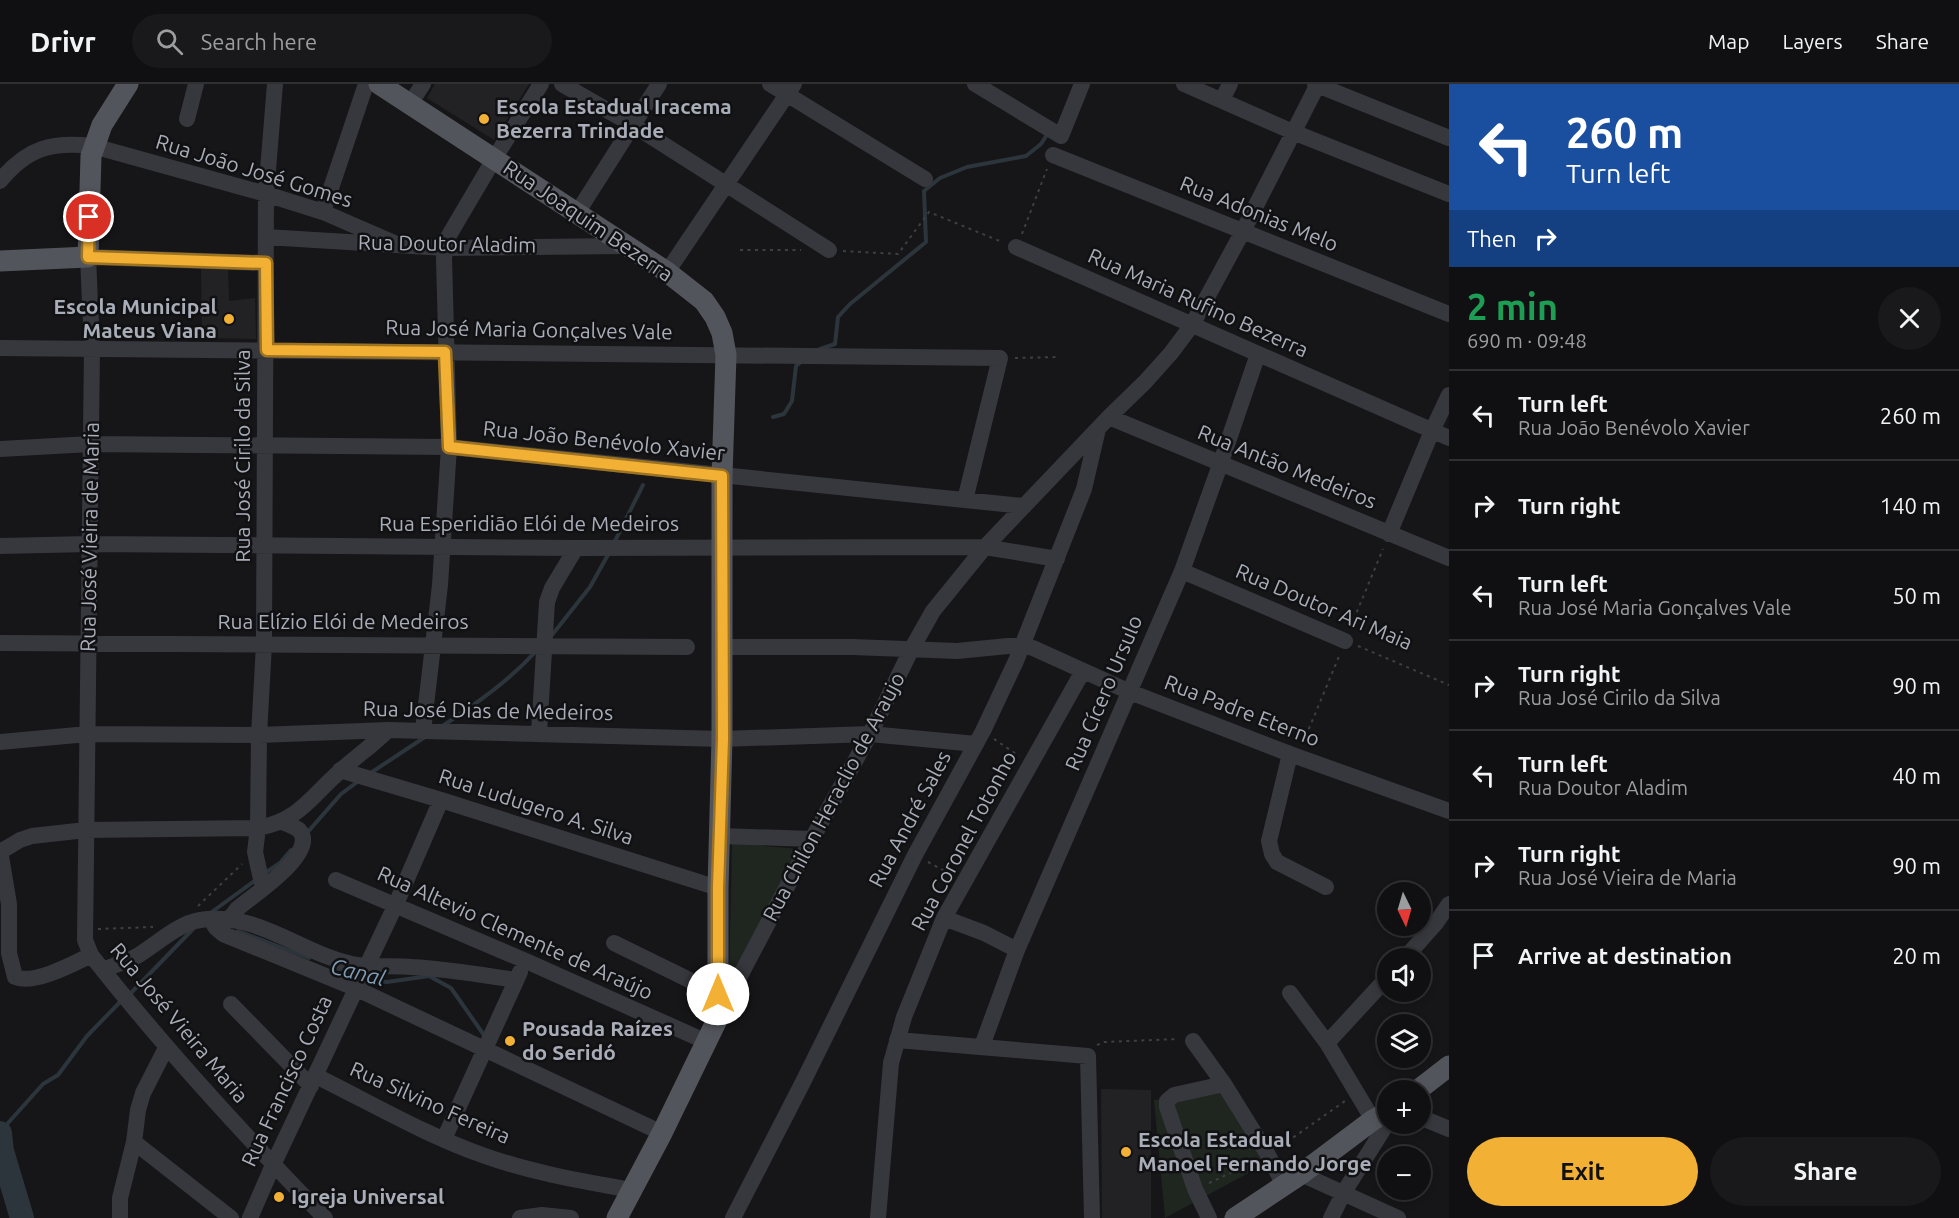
<!DOCTYPE html>
<meta charset="utf-8">
<style>
:root{--surface:#101012;--page:#19191b;--text:#f1f3f6;--muted:#9c9d9f;--line:#303032;--accent:#f2b134}
body{margin:0;font-family:Ubuntu,sans-serif;background:var(--page);color:var(--text);height:100vh;display:flex;flex-direction:column;font-size:22px;white-space:nowrap}
*{box-sizing:border-box;margin:0}
p{font-size:20px;color:var(--muted)}
.icon{flex:none;width:33px;height:33px;fill:none;stroke:currentColor;stroke-width:2;stroke-linecap:round;stroke-linejoin:round}
.map{position:relative;flex:1;overflow:hidden}
.details{display:flex;flex-direction:column;background:var(--surface);width:510px}
.details>*{flex:none}
.banner{background:#1a4fa0;color:#fff;overflow:hidden}
.needle{width:39px;rotate:175deg}
.controls{position:absolute;left:1377px;top:798px;display:grid;gap:12px}
.controls a{display:grid;place-items:center;width:54px;height:54px;border-radius:50%;background:var(--surface);box-shadow:0 3px 9px #0003,0 0 0 2px var(--line);font-size:30px}
.pin{position:absolute;display:grid;place-items:center;width:51px;height:51px;color:#fff;margin:-26px;border:3px solid #fff;border-radius:50%;box-shadow:0 2px 6px #0007}
.me{position:absolute;width:66px;margin:-33px;rotate:0deg;stroke-linejoin:round;filter:drop-shadow(0 0 4px #0008)}
.turn{display:flex;align-items:center;gap:21px;height:126px;padding:0 18px;font-size:27px}
.turn .icon{width:78px;height:78px;stroke-width:2.5}
.turn b{display:block;font-size:42px;line-height:51px}
.then{display:flex;align-items:center;height:57px;padding:0 18px;background:#0003;gap:12px;font-size:22px}
.round{display:grid;place-items:center;flex:none;width:63px;height:63px;border-radius:32px;background:var(--page)}
.overview{display:flex;align-items:center;justify-content:space-between;height:102px;padding:0 18px}
h1{font-size:36px;font-weight:600;line-height:45px;color:#1e9e55}
.button{display:flex;gap:12px;margin-top:auto;padding:12px 18px}
.button a{flex:1;height:69px;border-radius:36px;background:var(--accent);color:#111;font-size:24px;font-weight:600;line-height:69px;text-align:center}
.button a+a{background:var(--page);color:var(--text)}
ul{padding:0;list-style:none}
li{display:flex;align-items:center;gap:18px;height:90px;padding:0 18px;border-top:2px solid var(--line)}
li div{flex:1}
li b{display:block;font-size:22px}
li em{font-style:normal}
header{display:flex;align-items:center;gap:36px;box-sizing:border-box;height:84px;padding:0 30px;background:var(--surface);border-bottom:2px solid var(--line)}
header strong{font-size:28px}
nav{display:flex;gap:33px;margin-inline-start:auto;font-size:21px}
.search{width:420px;height:54px;background:var(--page);display:flex;align-items:center;gap:15px;box-sizing:border-box;padding:0 21px;border-radius:33px;color:var(--muted);font-size:22px}
main{display:flex;flex:1;min-height:0}
.map>svg:first-child{display:block}
</style>
<header>
<strong>Drivr</strong>
<div class="search"><svg class="icon" aria-label="search" viewBox="0 0 24 24"><circle cx="10" cy="10" r="6"/><path d="M15 15l6 6"/></svg>Search here</div>
<nav><a>Map</a><a>Layers</a><a>Share</a></nav>
</header>
<main>
<div class="map">
<svg width="1449" height="1134" viewBox="0 0 1449 1134">
<rect width="100%" height="100%" fill="#161618"/>
<!-- built -->
<path fill="#222225" d="M435 0H529L494 56 427 14Z
M228 184 229 217 255 214 256 255 202 254 201 185Z
M1101 1005 1151 1006V1134H1102Z"/>
<!-- green -->
<path fill="#1e261f" d="M732 759 800 765 729 898Z
M1229 1007 1267 1079 1165 1134 1154 1016Z"/>
<g fill="none" stroke-linecap="round" stroke-linejoin="round">
<!-- stream -->
<path stroke="#2c353c" stroke-width="4" d="M820 265 835 260 838 233 850 220 926 158 924 107 940 94 967 83 1026 72 1041 60 1048 49
M773 333 784 330 792 317 796 282 802 277
M614 459 643 401
M552 551 590 503 609 469
M444 641C477 619 510 596 536 567
M369 690 425 653
M306 750 341 710 360 696
M265 789 280 779 291 766
M209 830 257 795
M238 847 309 874
M336 884 357 891
M367 895 387 898 429 892 451 904 486 954
M129 911 193 845
M0 1048 43 1000 58 991 87 952 121 917"/>
<!-- river -->
<path stroke="#2c353c" stroke-width="24" d="M0 1049 2 1067 22 1134"/>
<!-- path -->
<path stroke="#3d3f44" stroke-width="2" stroke-dasharray="3 4.5" stroke-linecap="butt" d="M1022 150 1047 85
M740 166H801
M843 167 898 170 929 128 1002 158
M1015 274 1058 273
M1351 542 1383 465
M1358 562 1449 601
M994 655 1019 672
M1303 659 1340 570
M928 778 952 791
M198 822 242 780
M98 845 153 843
M1097 961 1104 958 1178 955
M1281 1062 1345 1017
M1209 1099 1256 1077"/>
<!-- minor -->
<path stroke="#37383d" stroke-width="16" d="M562 0 633 41 829 166
M770 0 925 95
M975 0 1061 52 1082 0
M1184 0 1293 48 1449 110
M1315 0 1449 54
M1222 16 1230 0
M410 20 423 0
M187 35 196 0
M1053 71 1449 230
M0 97C27 64 52 57 93 62L266 110 323 128 399 161
M323 128 366 0
M577 129 659 0
M266 153 445 164 627 162
M1016 163 1449 354
M266 179 88 173 92 264 85 856 91 871C164 964 243 1050 325 1134
M667 188 794 0
M0 264 1000 274 965 416
M1109 333 1449 474
M0 365 91 360 449 363 1023 422
M1389 450 1432 347 1449 311
M0 462 89 460 576 464 985 463 1057 475
M1182 487 1345 557
M0 559 687 563
M722 563H853L957 567 1008 562H1023L1033 564 1130 608 1290 670 1449 727
M423 647 440 501 449 363 444 174 448 153 494 75 541 0
M539 649 547 518 552 504 576 464
M0 658 88 650 259 651 388 646 722 655 870 650 976 660
M1290 670 1269 757 1272 770 1277 778 1326 803
M340 686 441 716 718 804
M720 752 812 755
M0 766 9 820V869L15 893C34 901 73 880 91 871
M0 768 20 756 32 752 86 746 258 744C298 737 310 714 338 689 354 674 372 662 388 646
M336 796 526 877 707 958
M263 804 255 768 258 744 259 651 264 560 266 110 275 0
M944 834 984 849 1017 866
M211 836 216 844 223 850 355 904 662 1049
M228 836C231 833 234 829 237 825 250 813 320 769 299 746 295 743 287 740 282 738
M614 859 718 910
M1405 874 1436 839 1449 820
M103 886C114 881 126 878 137 872 157 860 177 840 200 836 257 827 300 869 352 880 372 884 392 881 412 883 447 885 482 891 516 896
M1290 909 1327 959
M231 920 311 1002
M718 934 812 755 870 650 911 566 933 527 985 463 1109 333 1145 298 1171 269 1192 241 1243 147 1318 0
M897 956 1088 972 1092 1134
M1193 957 1224 1000 1268 1071 1284 1101
M982 962 1017 866 1182 487 1220 381 1258 270
M316 992C371 1019 427 1052 485 1072 533 1089 582 1097 632 1106
M1420 1033 1449 1045
M1373 1036 1327 959 1388 893
M444 1055 520 888
M134 1058 231 1134
M1301 1090 1398 1134
M120 1134V1114L134 1058 138 1026 143 1009 166 964
M250 1134 273 1081 396 820 441 716
M520 1134 542 1131 571 1134
M733 1134 803 998 915 771 983 647 1016 577 1084 405 1098 345
M878 1134 891 979 904 933 944 834 1083 587
M1209 1134 1195 1105 1167 1023V1017L1174 1011 1224 1000
M1331 1134 1344 1108 1388 1038"/>
<!-- major -->
<path stroke="#53555c" stroke-width="21" d="M379 0 667 188 704 217 715 233 722 249 726 271 722 392V655L718 804V934L662 1049 617 1134
M0 177 88 173 91 72 102 41 128 0
M1418 1006 1449 982
M1235 1134 1301 1090 1373 1036 1388 1028"/>
</g>
<g fill="none" stroke-linecap="round" stroke-linejoin="round">
<defs>
<path id="route" d="M89 133 88 173 266 179 267 266 445 268 449 363 722 392 723 655 718 804V910"/>
</defs>
<!-- route casing -->
<use href="#route" stroke="#9d7322" stroke-width="15"/>
<!-- route -->
<use href="#route" stroke="#f2b134" stroke-width="10"/>
</g>
<!-- markers -->
<g fill="#f2b134" stroke="#111113" stroke-width="2">
<circle cx="484" cy="35" r="6"/>
<circle cx="229" cy="235" r="6"/>
<circle cx="510" cy="957" r="6"/>
<circle cx="1126" cy="1068" r="6"/>
<circle cx="279" cy="1113" r="6"/>
</g>
<g text-anchor="middle" stroke-width="5" stroke-linejoin="round" paint-order="stroke">
<!-- poi labels -->
<g font-size="21" font-weight="bold" fill="#a8adb8" stroke="#111113" text-anchor="start">
<text x="496" y="30">Escola Estadual Iracema<tspan x="496" dy="24">Bezerra Trindade</tspan></text>
<text x="217" y="230" text-anchor="end">Escola Municipal<tspan x="217" dy="24">Mateus Viana</tspan></text>
<text x="522" y="952">Pousada Raízes<tspan x="522" dy="24">do Seridó</tspan></text>
<text x="1138" y="1063">Escola Estadual<tspan x="1138" dy="24">Manoel Fernando Jorge</tspan></text>
<text x="291" y="1120">Igreja Universal</text>
</g>
<!-- street labels -->
<g font-size="21" fill="#a8adb8" stroke="#111113">
<text transform="translate(254 87) rotate(17)" y="7">Rua João José Gomes</text>
<text transform="translate(1259 130) rotate(22)" y="7">Rua Adonias Melo</text>
<text transform="translate(588 137) rotate(34)" y="7">Rua Joaquim Bezerra</text>
<text transform="translate(447 160) rotate(1)" y="7">Rua Doutor Aladim</text>
<text transform="translate(1198 219) rotate(24)" y="7">Rua Maria Rufino Bezerra</text>
<text transform="translate(529 246) rotate(1)" y="7">Rua José Maria Gonçalves Vale</text>
<text transform="translate(604 357) rotate(6)" y="7">Rua João Benévolo Xavier</text>
<text transform="translate(243 372) rotate(-90)" y="7">Rua José Cirilo da Silva</text>
<text transform="translate(1287 383) rotate(22)" y="7">Rua Antão Medeiros</text>
<text x="529" y="447">Rua Esperidião Elói de Medeiros</text>
<text transform="translate(90 453) rotate(-89)" y="7">Rua José Vieira de Maria</text>
<text transform="translate(1324 523) rotate(23)" y="7">Rua Doutor Ari Maia</text>
<text x="343" y="545">Rua Elízio Elói de Medeiros</text>
<text transform="translate(1104 609) rotate(-67)" y="7">Rua Cícero Ursulo</text>
<text transform="translate(488 627) rotate(1)" y="7">Rua José Dias de Medeiros</text>
<text transform="translate(1242 627) rotate(21)" y="7">Rua Padre Eterno</text>
<text transform="translate(834 713) rotate(-62)" y="7">Rua Chilon Heraclio de Araujo</text>
<text transform="translate(536 723) rotate(18)" y="7">Rua Ludugero A. Silva</text>
<text transform="translate(910 735) rotate(-62)" y="7">Rua André Sales</text>
<text transform="translate(964 757) rotate(-62)" y="7">Rua Coronel Totonho</text>
<text transform="translate(515 849) rotate(24)" y="7">Rua Altevio Clemente de Araújo</text>
<text transform="translate(179 939) rotate(50)" y="7">Rua José Vieira Maria</text>
<text transform="translate(287 997) rotate(-65)" y="7">Rua Francisco Costa</text>
<text transform="translate(430 1019) rotate(24)" y="7">Rua Silvino Fereira</text>
</g>
<!-- water labels -->
<g font-size="22" font-style="italic" fill="#7f9bb3" stroke="#111113">
<text transform="translate(358 888) rotate(14)" y="8">Canal</text>
</g>
</g>
</svg>
<div class="controls">
<a><svg class="needle" viewBox="-14 -14 28 28"><path d="M0-13l5 13h-10z" fill="#e53935"/><path d="M0 13l5-13h-10z" fill="#9c9d9f"/></svg></a>
<a><svg class="icon" aria-label="sound" viewBox="0 0 24 24"><path d="M4 9h4l5-4v14l-5-4H4zM17 9q2 3 0 6"/></svg></a>
<a><svg class="icon" aria-label="layers" viewBox="0 0 24 24"><path d="M12 4l9 5-9 5-9-5zM3 14l9 5 9-5"/></svg></a>
<a>+</a>
<a>−</a>
</div>
<div class="pin" style="left:89px;top:133px;background:#d93025"><svg class="icon" aria-label="arrive" viewBox="0 0 24 24"><path d="M6 21V4h12l-3 4 3 4H6"/></svg></div>
<svg class="me" style="left:718px;top:910px" viewBox="-20 -20 40 40"><circle r="19" fill="#fff"/><path d="M0-13L10 11 0 6-10 11z" fill="#f2b134"/></svg>
</div>
<section class="details">
<div class="banner">
<div class="turn"><svg class="icon" aria-label="left" viewBox="0 0 24 24"><path d="M17 20v-9H6M10 6l-5 5 5 5"/></svg><div><b>260 m</b>Turn left</div></div>
<div class="then">Then<svg class="icon" aria-label="right" viewBox="0 0 24 24"><path d="M7 20v-9h11M14 6l5 5-5 5"/></svg></div>
</div>
<div class="overview"><div><h1>2 min</h1><p>690 m · 09:48</p></div><a class="round"><svg class="icon" aria-label="close" viewBox="0 0 24 24"><path d="M6 6l12 12M18 6L6 18"/></svg></a></div>
<ul>
<li><svg class="icon" aria-label="left" viewBox="0 0 24 24"><path d="M17 20v-9H6M10 6l-5 5 5 5"/></svg><div><b>Turn left</b><p>Rua João Benévolo Xavier</p></div><em>260 m</em></li>
<li><svg class="icon" aria-label="right" viewBox="0 0 24 24"><path d="M7 20v-9h11M14 6l5 5-5 5"/></svg><div><b>Turn right</b></div><em>140 m</em></li>
<li><svg class="icon" aria-label="left" viewBox="0 0 24 24"><path d="M17 20v-9H6M10 6l-5 5 5 5"/></svg><div><b>Turn left</b><p>Rua José Maria Gonçalves Vale</p></div><em>50 m</em></li>
<li><svg class="icon" aria-label="right" viewBox="0 0 24 24"><path d="M7 20v-9h11M14 6l5 5-5 5"/></svg><div><b>Turn right</b><p>Rua José Cirilo da Silva</p></div><em>90 m</em></li>
<li><svg class="icon" aria-label="left" viewBox="0 0 24 24"><path d="M17 20v-9H6M10 6l-5 5 5 5"/></svg><div><b>Turn left</b><p>Rua Doutor Aladim</p></div><em>40 m</em></li>
<li><svg class="icon" aria-label="right" viewBox="0 0 24 24"><path d="M7 20v-9h11M14 6l5 5-5 5"/></svg><div><b>Turn right</b><p>Rua José Vieira de Maria</p></div><em>90 m</em></li>
<li><svg class="icon" aria-label="arrive" viewBox="0 0 24 24"><path d="M6 21V4h12l-3 4 3 4H6"/></svg><div><b>Arrive at destination</b></div><em>20 m</em></li>
</ul>
<div class="button"><a>Exit</a><a>Share</a></div>
</section>
</main>
